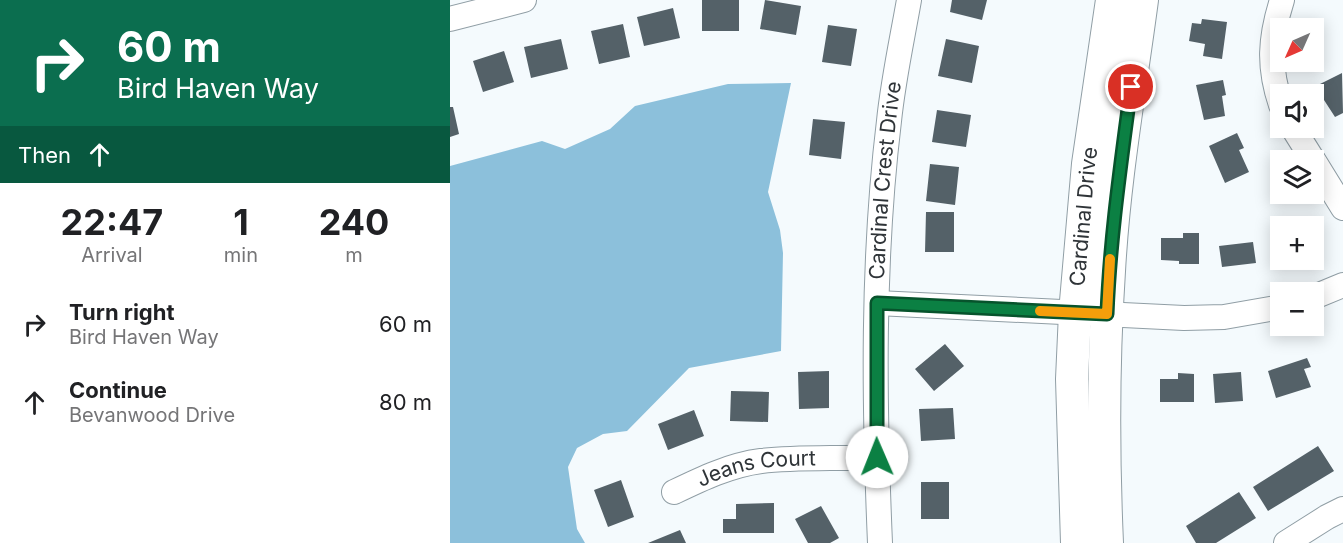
<!DOCTYPE html>
<meta charset="utf-8">
<style>
:root{--surface:#fff;--page:#f2f2f2;--text:#202124;--muted:#757577}
body{margin:0;font-family:Inter,sans-serif;background:var(--page);color:var(--text);height:100vh;display:flex;flex-direction:column;font-size:22px;white-space:nowrap}
*{box-sizing:border-box;margin:0}
p{font-size:20px;color:var(--muted)}
.icon{flex:none;width:33px;height:33px;fill:none;stroke:currentColor;stroke-width:2;stroke-linecap:round;stroke-linejoin:round}
.map{position:relative;flex:1;overflow:hidden}
.sheet{display:flex;flex-direction:column;background:var(--surface);width:450px}
.sheet>*{flex:none}
.banner{background:#0b6e4f;color:#fff;overflow:hidden}
.needle{width:39px;rotate:225deg}
.tools{position:absolute;left:820px;top:18px;display:grid;gap:12px}
.tools a{display:grid;place-items:center;width:54px;height:54px;border-radius:0px;background:var(--surface);box-shadow:0 3px 15px #0003;font-size:30px}
.pin{position:absolute;display:grid;place-items:center;width:51px;height:51px;color:#fff;margin:-26px;border:3px solid #fff;border-radius:50%;box-shadow:0 2px 6px #0007}
.me{position:absolute;width:66px;margin:-33px;rotate:359deg;stroke-linejoin:round;filter:drop-shadow(0 0 4px #0008)}
.turn{display:flex;align-items:center;gap:21px;height:126px;padding:0 18px;font-size:27px}
.turn .icon{width:78px;height:78px;stroke-width:2.5}
.turn b{display:block;font-size:42px;line-height:51px}
.then{display:flex;align-items:center;height:57px;padding:0 18px;background:#0003;gap:12px;font-size:22px}
.eta{display:flex;justify-content:space-evenly;align-items:center;height:102px;text-align:center}
.eta b{font-size:36px;font-weight:700;line-height:42px}
ul{padding:0;list-style:none}
li{display:flex;align-items:center;gap:18px;height:78px;padding:0 18px}
li div{flex:1}
li b{display:block;font-size:22px}
li em{font-style:normal}
main{display:flex;flex:1;min-height:0}
.map>svg:first-child{display:block}
</style>
<main>
<section class="sheet">
<div class="banner">
<div class="turn"><svg class="icon" aria-label="right" viewBox="0 0 24 24"><path d="M7 20v-9h11M14 6l5 5-5 5"/></svg><div><b>60 m</b>Bird Haven Way</div></div>
<div class="then">Then<svg class="icon" aria-label="ahead" viewBox="0 0 24 24"><path d="M12 20V5M6 11l6-6 6 6"/></svg></div>
</div>
<div class="eta">
<div><b>22:47</b><p>Arrival</p></div>
<div><b>1</b><p>min</p></div>
<div><b>240</b><p>m</p></div>
</div>
<ul>
<li><svg class="icon" aria-label="right" viewBox="0 0 24 24"><path d="M7 20v-9h11M14 6l5 5-5 5"/></svg><div><b>Turn right</b><p>Bird Haven Way</p></div><em>60 m</em></li>
<li><svg class="icon" aria-label="ahead" viewBox="0 0 24 24"><path d="M12 20V5M6 11l6-6 6 6"/></svg><div><b>Continue</b><p>Bevanwood Drive</p></div><em>80 m</em></li>
</ul>
</section>
<div class="map">
<svg width="893" height="543" viewBox="0 0 893 543">
<rect width="100%" height="100%" fill="#f4fafd"/>
<!-- forest -->
<path fill="#8cc0db" d="M341 83 318 192 330 230 333 253 331 351 239 368 177 431 153 434 127 448 118 467 127 529 135 543H0V166L92 141 115 149 160 129 185 106 278 84Z"/>
<!-- building -->
<path fill="#546168" d="M252 0H289V31H252Z
M315 0 351 6 346 35 310 29Z
M502 0H537L532 20 500 12Z
M223 8 230 38 194 46 187 17Z
M752 19 777 22 772 59 753 56 755 44 739 41 742 23 751 24Z
M173 24 180 57 149 64 141 31Z
M378 25 407 29 401 66 372 62Z
M111 39 118 69 81 78 74 47Z
M496 39 529 46 522 83 488 76Z
M54 51 64 82 33 92 23 61Z
M892 73 893 113 885 117 874 100 872 102 864 87Z
M773 80 776 95 772 96 775 116 754 120 746 85Z
M0 107H3L9 134 0 137Z
M487 110 521 115 516 147 482 142Z
M363 119 395 122 391 159 359 155Z
M787 133 794 148 789 150 799 172 775 183 759 146Z
M480 164 509 167 505 205 476 201Z
M476 212H504V252H475Z
M831 231V260H845L832 264 822 234Z
M733 233H749V264H729V261L711 260V238H733Z
M803 242 806 263 772 267 769 246Z
M495 344 514 366 484 391 465 369Z
M857 358 861 367 854 369 861 387 826 398 818 371Z
M379 371V408L349 409 348 372Z
M791 372 793 401 765 403 763 374Z
M728 373 744 374V402H710V379H728Z
M281 391 319 392 318 422 280 421Z
M503 408 505 439 471 441 469 409Z
M244 410 254 436 218 450 208 424Z
M868 446 884 471 818 511 803 487Z
M171 480 184 517 158 527 144 490Z
M471 482H499V519H471Z
M789 492 806 518 766 543H746L736 526Z
M324 503V533H273V519H286V504Z
M371 506 389 538 380 543H358L345 519Z
M230 530 236 543H198Z"/>
<g fill="none" stroke-linecap="round" stroke-linejoin="round">
<defs>
<g id="minor">
<path d="M0 19 74 0"/>
<path d="M831 105C818 67 820 38 832 0"/>
<path d="M843 128 863 160"/>
<path d="M864 161 893 208"/>
<path d="M864 297 893 285"/>
<path d="M427 303 734 318 774 317 831 307"/>
<path id="s1" d="M224 492C251 479 280 465 311 461 347 457 390 459 427 457"/>
<path id="s2" d="M430 543C424 403 422 261 439 121 443 81 452 40 459 0"/>
<path d="M836 543 877 517 893 509"/>
</g>
<g id="major">
<path id="s3" d="M627 543 622 379 625 313 638 164 662 0"/>
<path d="M657 543C653 452 653 361 659 271 664 180 680 90 692 0"/>
</g>
</defs>
<!-- minor casing -->
<use href="#minor" stroke="#909ea5" stroke-width="26"/>
<!-- major casing -->
<use href="#major" stroke="#909ea5" stroke-width="34"/>
<!-- minor -->
<use href="#minor" stroke="#fff" stroke-width="24"/>
<!-- major -->
<use href="#major" stroke="#fff" stroke-width="32"/>
</g>
<g fill="none" stroke-linecap="round" stroke-linejoin="round">
<defs>
<path id="route" d="M427 457V303L657 314C660 238 671 163 681 87"/>
</defs>
<!-- route casing -->
<use href="#route" stroke="#07532c" stroke-width="15"/>
<!-- route -->
<use href="#route" stroke="#0b8043" stroke-width="10"/>
<!-- slow -->
<path stroke="#f59e0b" stroke-width="10" d="M590 311 657 314 660 259"/>
</g>
<g text-anchor="middle" stroke-width="6" stroke-linejoin="round" paint-order="stroke">
<!-- street labels -->
<g font-size="21" fill="#2f3438" stroke="#f4fafd">
<text dy="7" stroke="none"><textPath href="#s2" startOffset="363">Cardinal Crest Drive</textPath></text>
<text dy="7" stroke="none"><textPath href="#s3" startOffset="327">Cardinal Drive</textPath></text>
<text dy="7" stroke="none"><textPath href="#s1" startOffset="87">Jeans Court</textPath></text>
</g>
</g>
</svg>
<div class="tools">
<a><svg class="needle" viewBox="-14 -14 28 28"><path d="M0-13l5 13h-10z" fill="#e53935"/><path d="M0 13l5-13h-10z" fill="#757577"/></svg></a>
<a><svg class="icon" aria-label="sound" viewBox="0 0 24 24"><path d="M4 9h4l5-4v14l-5-4H4zM17 9q2 3 0 6"/></svg></a>
<a><svg class="icon" aria-label="layers" viewBox="0 0 24 24"><path d="M12 4l9 5-9 5-9-5zM3 14l9 5 9-5"/></svg></a>
<a>+</a>
<a>−</a>
</div>
<div class="pin" style="left:681px;top:87px;background:#d93025"><svg class="icon" aria-label="arrive" viewBox="0 0 24 24"><path d="M6 21V4h12l-3 4 3 4H6"/></svg></div>
<svg class="me" style="left:427px;top:457px" viewBox="-20 -20 40 40"><circle r="19" fill="#fff"/><path d="M0-13L10 11 0 6-10 11z" fill="#0b8043"/></svg>
</div>
</main>
